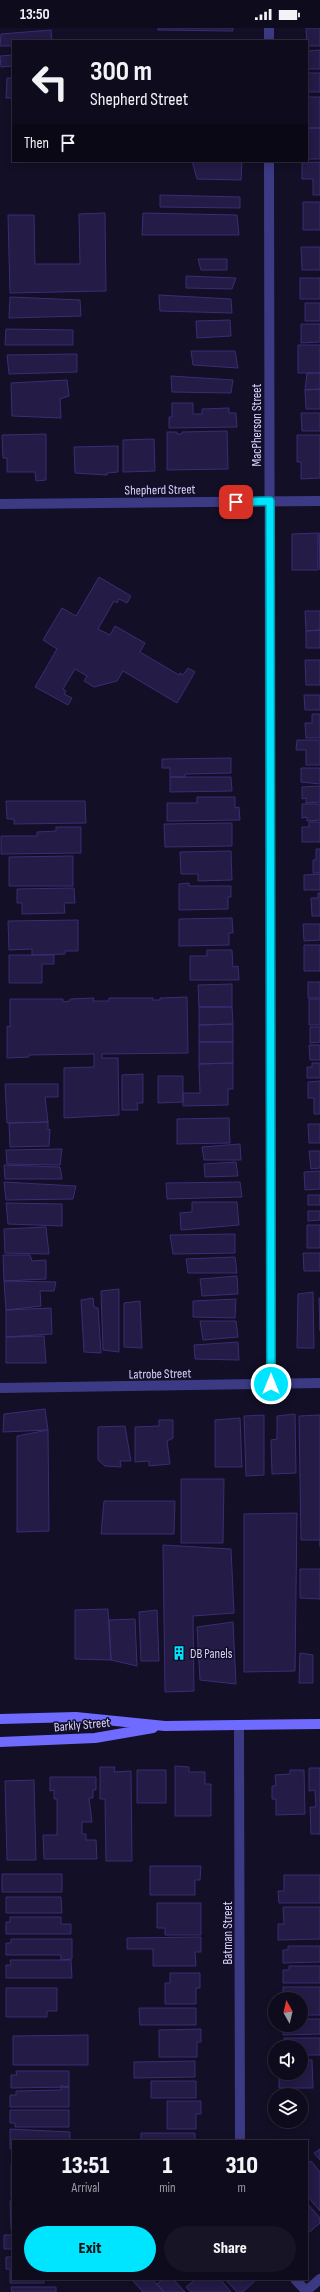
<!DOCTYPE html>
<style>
:root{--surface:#0e0b1c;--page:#171425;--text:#f1f3f6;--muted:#9b9ba3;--line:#2e2b3b;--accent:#00e5ff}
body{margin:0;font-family:"Sofia Sans Condensed",sans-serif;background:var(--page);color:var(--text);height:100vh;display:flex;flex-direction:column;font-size:15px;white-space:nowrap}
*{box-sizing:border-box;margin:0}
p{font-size:13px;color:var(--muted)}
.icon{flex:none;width:22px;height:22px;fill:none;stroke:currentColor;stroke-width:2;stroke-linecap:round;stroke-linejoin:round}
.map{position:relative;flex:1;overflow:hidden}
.panel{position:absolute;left:12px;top:2112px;width:296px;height:140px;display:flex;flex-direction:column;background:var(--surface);border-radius:0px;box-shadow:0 2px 10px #0003,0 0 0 1px var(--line)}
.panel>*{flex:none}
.banner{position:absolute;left:12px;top:12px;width:296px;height:122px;border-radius:0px;box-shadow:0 2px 10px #0003,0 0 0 1px var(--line);background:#0e0b1c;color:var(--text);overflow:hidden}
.needle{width:26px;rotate:352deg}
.fabs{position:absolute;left:268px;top:1964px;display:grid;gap:8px}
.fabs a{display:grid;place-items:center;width:40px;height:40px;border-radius:50%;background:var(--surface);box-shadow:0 2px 10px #0003,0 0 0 1px var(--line);font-size:20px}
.pin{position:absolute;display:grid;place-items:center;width:34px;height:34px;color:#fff;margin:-17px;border-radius:8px;box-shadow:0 2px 6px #0006}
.me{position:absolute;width:44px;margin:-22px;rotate:0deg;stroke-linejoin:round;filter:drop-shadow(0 0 3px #0008)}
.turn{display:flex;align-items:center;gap:14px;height:84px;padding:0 12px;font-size:18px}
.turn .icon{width:52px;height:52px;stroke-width:2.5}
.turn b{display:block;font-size:28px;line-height:34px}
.then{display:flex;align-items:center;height:38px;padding:0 12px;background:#0003;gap:8px;font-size:15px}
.eta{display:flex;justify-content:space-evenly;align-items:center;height:68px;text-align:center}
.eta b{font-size:24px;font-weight:800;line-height:28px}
.button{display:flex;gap:8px;margin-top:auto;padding:8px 12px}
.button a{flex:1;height:46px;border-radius:24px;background:var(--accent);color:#111;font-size:16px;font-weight:800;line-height:46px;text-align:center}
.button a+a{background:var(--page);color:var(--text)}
.status{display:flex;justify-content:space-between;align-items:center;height:28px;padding:0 20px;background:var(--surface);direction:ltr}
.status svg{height:11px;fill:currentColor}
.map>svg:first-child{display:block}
</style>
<div class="status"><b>13:50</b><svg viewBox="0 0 49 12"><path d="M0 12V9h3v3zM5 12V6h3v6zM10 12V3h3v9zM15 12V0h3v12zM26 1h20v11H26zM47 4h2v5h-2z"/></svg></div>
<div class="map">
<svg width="320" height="2264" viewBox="0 0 320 2264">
<rect width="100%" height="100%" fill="#130f26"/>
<!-- building -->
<path fill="#241b47" stroke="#3b2d73" d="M158 0H233V3L158 2Z
M306 0H320V18H307Z
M51 2 52 13H13V18H0L1 6Z
M230 12V13H150Z
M320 22V41H307V23Z
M13 27V38L1 39 0 28Z
M307 45H320V64H307Z
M7 50H13V70H6Z
M307 69H320V100H307Z
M307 100H320V131H307Z
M192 133H242L241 152 197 151Z
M320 134V167H313V151H302V135Z
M160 167 240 169V180L160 179Z
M303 174H320V202H303Z
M105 185 106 263 10 265 8 187H34L35 236H80L79 186Z
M143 185 237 187 239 207H142Z
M301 219H320V242H302Z
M198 231H227V242H201Z
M186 248 236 250 232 261 186 260Z
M300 250H320V271H300Z
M159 267 231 271 232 285 160 283Z
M10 269 80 272 81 288 9 290Z
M305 275H320V293H305Z
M230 292 231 308 197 310 196 293Z
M301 296H320V314L301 315Z
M6 301 73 302V317H5Z
M298 317H320V345H298Z
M191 323H235L238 340 193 337Z
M77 326V344L9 346 7 327Z
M307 345H320V361L305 362Z
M171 348 233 352 231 365 172 364Z
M67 352 69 368 60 371 61 390 12 388 11 355Z
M320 361V381H306L305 362Z
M172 375H193V386H202V381L229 380V385H236L237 399 169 400V389H172Z
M301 385H320V403H302Z
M227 403 228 441 167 442V404H177V406H182V404Z
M46 406V452L36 453 35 444H7V430H3L2 407Z
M297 407H320V450L301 451V434H297Z
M154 411 155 443 123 444V412Z
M118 418V444L107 445V447L75 445 74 419Z
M318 505V542H292V506Z
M319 505H320V542Z
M99 549 131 568 127 575 119 571 117 575 114 573 98 601 110 607 115 598 145 615 140 624 179 647 180 645 183 647 188 640 195 644 177 675 123 643 117 653 94 659 84 653 87 648 75 641 63 661 66 663 64 666 72 670 68 677 35 659 57 621 43 612 62 580 76 588Z
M305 583H320V602L306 603Z
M320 602V620H306V603Z
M305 632H320V657H306Z
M304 667H320V682H305Z
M312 686H320V710H306L305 695H312Z
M297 712H320V737H306V722H296Z
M231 730V745L185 746V749H170V740H162V731Z
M301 740H320V756L301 754Z
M170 749H231L232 763 170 764Z
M320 758V774L306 775V770L302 771V759Z
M197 769H235V780L239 779 240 792 167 793V775H197Z
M6 773H85L86 795 14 796V791H7Z
M302 776H320V792L307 793V789L302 790Z
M309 794H320V814H302V799H309Z
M232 795V818L165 819 164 796Z
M56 799H81V825L1 826V808H37V804L56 803Z
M316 821H320V845H313V832H316Z
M231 823 232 852 198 853V846H181L180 824Z
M73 828V858H9V829Z
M320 846V862H304V847Z
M189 855V858H231V869H228V881L179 882V856Z
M74 860 75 875H64L65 885 22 886V875H17V861Z
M318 865H320V888H312L311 870H318Z
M232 890 233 905H229V917L179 918V891Z
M78 892V923H65V926L32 927V921L9 922 8 893Z
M303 896H320V912L304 913Z
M304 917H320V943H304Z
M207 922H232L233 939 238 938 239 952H190V928H207Z
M9 927H54V936H42V955H9Z
M308 954H320V970H308Z
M232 956V979H199L198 957Z
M187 969 188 1025 102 1026V1030H118L119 1087 64 1090V1040L94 1039V1026L29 1027V1029L7 1030V998L10 999V971H63V974L70 973V971L94 970 93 973H109V970H153V972H160V970Z
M309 971H320V997H309Z
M199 979H232L233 996 199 997Z
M233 996V1014H199V997Z
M310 999H320V1014L310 1015Z
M199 1014H233V1035L199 1036Z
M309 1017H320V1032H310Z
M233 1035V1061H228V1077L183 1078V1065H200L199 1036Z
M312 1035H320V1050H307V1039H312Z
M143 1046V1075H137L138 1082H122V1047Z
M158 1048H183V1074L158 1075Z
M320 1053V1086H314V1070H308V1054Z
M5 1056H58V1069H45L48 1094 7 1095Z
M229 1090 230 1115 177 1116V1091Z
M48 1094V1102L50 1101 49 1118 10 1119 9 1095Z
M308 1096H320V1115H309Z
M240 1116 241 1132H204L202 1119Z
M62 1121 60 1137 7 1136 6 1122Z
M309 1123H320V1140L311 1141Z
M236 1134 238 1148 205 1149 204 1136Z
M4 1137 60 1139 62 1151H5Z
M320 1143V1161L305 1162 304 1144Z
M4 1154 76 1158 73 1171 6 1172Z
M240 1154 242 1169 167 1171 166 1155Z
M308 1167H320V1177H308Z
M192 1174H237L239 1197 181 1202 180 1185 192 1184Z
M6 1175 62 1176V1198L8 1196Z
M308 1183H320V1192L308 1193Z
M307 1197H320V1220H307Z
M46 1199 49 1226 5 1225 4 1201Z
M235 1206V1225L173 1226 170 1207Z
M303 1225H320V1243H304Z
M3 1227H30L32 1233 46 1232V1251L4 1253Z
M235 1229 237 1245H188L186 1231Z
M237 1248 238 1266 202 1268 200 1251Z
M4 1253 56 1254 54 1263H40L41 1278 6 1282Z
M119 1261V1324L103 1322 101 1263Z
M313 1264 314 1320H297L298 1266Z
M93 1270 94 1279 98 1280 101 1325 84 1324 81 1272Z
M319 1270H320V1303Z
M236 1271 235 1290 193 1289V1273Z
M140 1273 142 1320 124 1319V1275Z
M51 1280 52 1306 6 1309V1282Z
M200 1293H236L238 1309 203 1312Z
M44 1308 46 1335H6V1309Z
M238 1314 239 1332 195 1331 194 1317Z
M45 1381 48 1402 3 1404 4 1386Z
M295 1386 296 1445 272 1446 271 1412 277 1411V1388Z
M264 1387V1447L246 1448 244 1388Z
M320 1387V1519V1512H301L299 1388Z
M240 1390 242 1439H215V1392Z
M159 1392H173V1410L167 1413 170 1436 149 1438V1433L135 1434V1399L159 1398Z
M125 1398 131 1433H120L121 1439 105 1438 98 1432V1399Z
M48 1402 49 1503 17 1504V1408Z
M181 1451H224L223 1515H181Z
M104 1473H175L174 1506H101Z
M297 1485 295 1643 244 1644V1486Z
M163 1517 231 1521 234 1585 193 1588 194 1663 165 1664Z
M300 1541H320V1571L300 1570Z
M108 1581 111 1632 75 1631V1582Z
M157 1582 159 1633H141L139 1584Z
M135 1591 137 1638 111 1632 109 1592Z
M233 1594 236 1656 200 1652 197 1599Z
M300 1625 313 1627V1655H299Z
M175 1738 189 1739V1744H205V1756H211V1788H175Z
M100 1739H115L114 1744 131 1743 132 1833H106L105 1771H100Z
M309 1740H320V1806H311L310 1779H316L315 1762 309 1763Z
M137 1742H166V1775H137Z
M290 1742H304L305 1786 276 1787V1771H272V1758H276L275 1747 290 1746Z
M50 1749H96V1762H93V1770H89L92 1794H82V1806H86V1812H96L97 1831H44L43 1807H57V1771H54V1762L50 1763Z
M34 1752 36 1832H7L5 1753Z
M150 1838H201L200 1852H195V1867H150Z
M2 1846H62V1864H2Z
M284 1847H320V1875H279L278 1863H284Z
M6 1869H61L62 1885H6Z
M157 1875H201V1907H165V1900H157Z
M283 1879H320V1911L278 1912V1896H284Z
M10 1889H61V1896H71V1906H6V1894H10Z
M201 1909V1924H195L196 1938H153V1921H127V1910Z
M11 1911H72V1931L61 1932V1927H6V1915H11Z
M288 1918H320V1934L283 1935V1922H288Z
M10 1932H71L72 1950H6V1937H11Z
M289 1938H320V1955H283V1942H289Z
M170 1945H200V1960H196V1976H165V1955H170Z
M283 1959H320V1987H301V1971H283Z
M6 1960H57V1983H47V1989H6Z
M139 1980H196V1997H140Z
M301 1991H320V2006L283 2007V1997H301Z
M201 2001V2014H197V2029H159V2002Z
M88 2007V2037H13V2008Z
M284 2010H320V2027H301V2019H284Z
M301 2032H312L313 2060H279V2047L301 2045Z
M195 2033V2049L134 2050V2034Z
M16 2043H69V2059L11 2060V2047H17Z
M151 2053H196V2070H151Z
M61 2058 69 2059V2079H10V2067H16V2063L61 2062Z
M167 2073H201V2086H196V2101H167Z
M10 2082H69V2099H15V2095H10Z
M10 2101 70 2104V2113H13V2120L10 2121Z
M141 2105H195V2113H141Z
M320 2121V2132L314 2125Z
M311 2133 320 2144V2183L307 2168V2136Z
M11 2137H13V2171H11Z
M13 2172V2202H11L10 2173Z
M307 2175 320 2190V2195L307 2206Z
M4 2207H13V2221H4Z
M6 2229H13V2251H44V2255H10V2241H6Z
M136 2251H152L164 2264H143L133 2253Z
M163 2251H173L185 2264H164L157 2256Z
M196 2251H220L231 2264H191L186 2259Z
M225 2251H257L243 2264H237Z
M11 2259H56V2264H12Z"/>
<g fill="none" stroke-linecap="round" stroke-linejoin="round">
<!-- street -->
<path stroke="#3d3a85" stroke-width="10" d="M269 0V13
M269 133 271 1356
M0 476 320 473
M0 1360 320 1355
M239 1697 240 2113
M295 2251 307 2264
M305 2264 320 2251"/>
<!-- secondary -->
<path stroke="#6f6bff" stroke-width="10" d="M0 1691 76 1689 165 1698 320 1696
M0 1714 95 1710 153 1700"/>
</g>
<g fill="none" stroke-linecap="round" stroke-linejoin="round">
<defs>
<path id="route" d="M236 474 270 473 271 1356"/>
</defs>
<!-- route casing -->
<use href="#route" stroke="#0095a6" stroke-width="10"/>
<!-- route -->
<use href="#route" stroke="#00e5ff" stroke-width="7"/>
</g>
<!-- icons -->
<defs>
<symbol id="building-bare" viewBox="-9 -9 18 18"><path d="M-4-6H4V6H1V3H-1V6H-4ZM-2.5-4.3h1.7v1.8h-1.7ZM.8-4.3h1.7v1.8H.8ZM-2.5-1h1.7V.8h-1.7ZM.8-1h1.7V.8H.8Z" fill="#00e5ff" stroke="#130f26" stroke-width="2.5" paint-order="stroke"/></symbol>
</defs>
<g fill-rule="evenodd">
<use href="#building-bare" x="169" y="1615" width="20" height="20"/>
</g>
<g text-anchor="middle" stroke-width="3" stroke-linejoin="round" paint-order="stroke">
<!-- street labels -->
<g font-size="13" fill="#d9d4ff" stroke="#130f26">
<text transform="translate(256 397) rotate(-90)" y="5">MacPherson Street</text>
<text transform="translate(160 461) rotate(-1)" y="5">Shepherd Street</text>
<text transform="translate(160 1345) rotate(-1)" y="5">Latrobe Street</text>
<text transform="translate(82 1696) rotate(-5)" y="5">Barkly Street</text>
<text transform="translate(227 1905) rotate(-90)" y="5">Batman Street</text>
</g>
<!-- poi labels -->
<g font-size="13" fill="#d9d4ff" stroke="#130f26" text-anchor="start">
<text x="190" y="1630">DB Panels</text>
</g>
</g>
</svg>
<div class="fabs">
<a><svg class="needle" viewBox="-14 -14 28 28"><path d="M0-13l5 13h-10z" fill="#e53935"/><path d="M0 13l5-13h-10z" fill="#9b9ba3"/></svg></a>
<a><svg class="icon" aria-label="sound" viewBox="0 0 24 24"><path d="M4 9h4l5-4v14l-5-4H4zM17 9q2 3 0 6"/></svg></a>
<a><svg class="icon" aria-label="layers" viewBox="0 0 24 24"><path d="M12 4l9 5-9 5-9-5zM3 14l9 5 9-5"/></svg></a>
</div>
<div class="pin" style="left:236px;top:474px;background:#d93025"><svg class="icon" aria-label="arrive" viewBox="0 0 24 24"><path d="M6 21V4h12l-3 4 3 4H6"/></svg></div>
<svg class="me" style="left:271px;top:1356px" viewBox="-20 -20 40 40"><circle r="17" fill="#00e5ff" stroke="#fff" stroke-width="3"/><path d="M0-11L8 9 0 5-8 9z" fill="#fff"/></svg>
<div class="banner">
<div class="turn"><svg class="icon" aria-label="left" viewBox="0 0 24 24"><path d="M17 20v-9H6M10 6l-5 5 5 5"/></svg><div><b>300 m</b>Shepherd Street</div></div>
<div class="then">Then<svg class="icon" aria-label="arrive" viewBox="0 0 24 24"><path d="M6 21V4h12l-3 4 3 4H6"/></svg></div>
</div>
<section class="panel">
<div class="eta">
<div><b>13:51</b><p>Arrival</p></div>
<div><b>1</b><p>min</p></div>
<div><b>310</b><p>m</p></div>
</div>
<div class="button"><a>Exit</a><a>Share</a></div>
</section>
</div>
